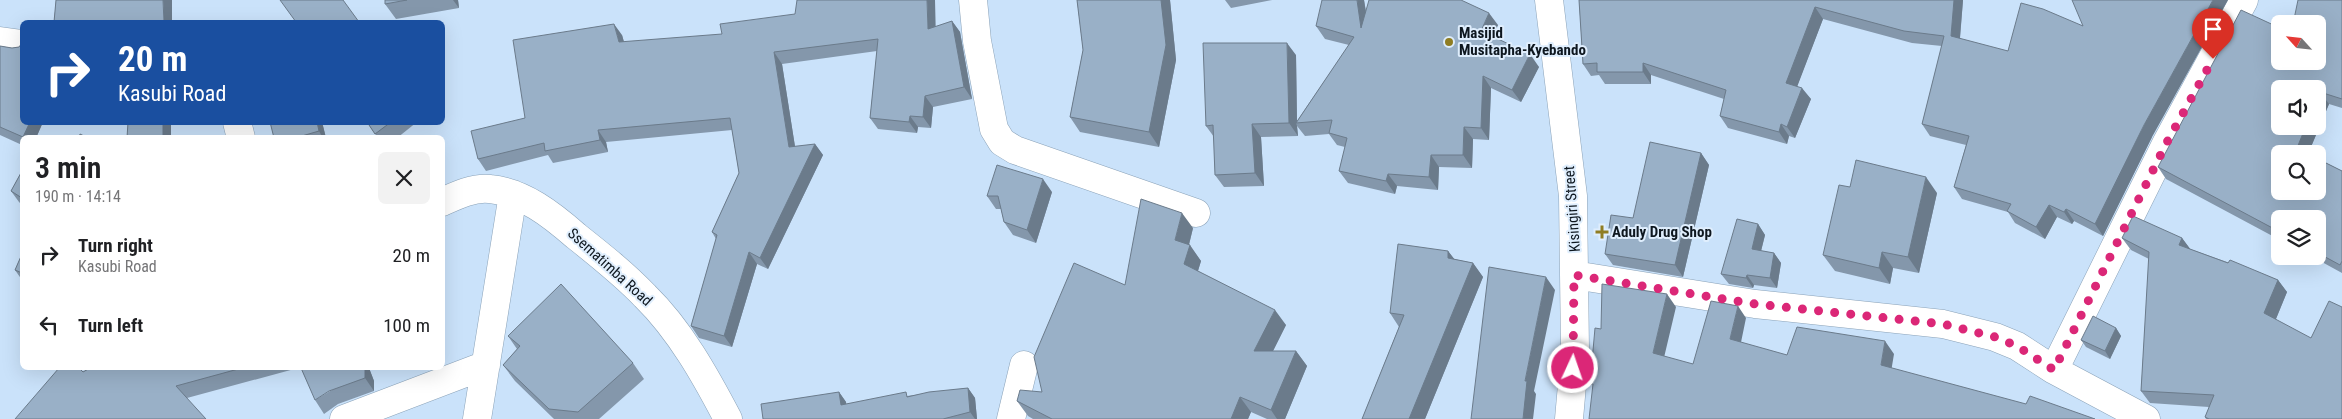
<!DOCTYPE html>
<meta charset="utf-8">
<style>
:root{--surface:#fff;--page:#f2f2f2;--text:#202124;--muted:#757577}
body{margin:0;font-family:"Roboto Condensed",sans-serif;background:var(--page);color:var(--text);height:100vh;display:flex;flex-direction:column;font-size:19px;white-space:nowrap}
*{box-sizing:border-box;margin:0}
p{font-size:16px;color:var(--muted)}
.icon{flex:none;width:28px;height:28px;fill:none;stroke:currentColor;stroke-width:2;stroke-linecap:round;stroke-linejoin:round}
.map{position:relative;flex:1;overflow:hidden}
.sheet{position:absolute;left:20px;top:135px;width:425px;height:235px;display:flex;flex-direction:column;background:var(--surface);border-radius:8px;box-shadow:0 5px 20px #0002}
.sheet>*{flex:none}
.hud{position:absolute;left:20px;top:20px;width:425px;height:105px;border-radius:8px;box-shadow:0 5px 20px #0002;background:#1a4fa0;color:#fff;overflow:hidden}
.needle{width:32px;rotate:297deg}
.tools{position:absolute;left:2271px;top:15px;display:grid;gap:10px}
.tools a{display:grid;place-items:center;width:55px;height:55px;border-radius:8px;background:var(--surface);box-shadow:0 5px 20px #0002;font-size:25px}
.pin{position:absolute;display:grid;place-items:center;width:42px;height:42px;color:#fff;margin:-51px -21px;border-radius:50% 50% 50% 0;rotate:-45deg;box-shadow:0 0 5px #0007}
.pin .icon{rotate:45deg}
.me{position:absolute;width:55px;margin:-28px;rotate:3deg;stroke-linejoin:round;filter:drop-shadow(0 0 4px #0008)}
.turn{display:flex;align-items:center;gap:18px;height:105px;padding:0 15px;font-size:22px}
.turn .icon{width:65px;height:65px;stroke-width:2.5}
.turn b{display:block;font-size:35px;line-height:42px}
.round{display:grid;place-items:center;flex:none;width:52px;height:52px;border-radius:8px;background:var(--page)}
.head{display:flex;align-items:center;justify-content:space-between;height:85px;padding:0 15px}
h1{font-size:30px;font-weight:600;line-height:38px}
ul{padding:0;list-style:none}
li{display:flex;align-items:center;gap:15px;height:70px;padding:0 15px}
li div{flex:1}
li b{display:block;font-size:19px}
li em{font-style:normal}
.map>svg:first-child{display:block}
</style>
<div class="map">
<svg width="2342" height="419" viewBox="0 0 2342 419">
<rect width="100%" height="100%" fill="#cae2fa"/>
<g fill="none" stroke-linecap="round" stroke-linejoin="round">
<defs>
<path id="minor" d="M973 0 977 41 994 129 1002 142 1015 150 1196 213
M1549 0 1573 196 1575 351 1569 419
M0 41 22 44
M237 122 241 138
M442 202C457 195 474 187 490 189 523 192 552 215 576 236 600 255 624 274 645 296 680 330 706 377 728 419
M1574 275 1755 304 1943 324 1995 337 2017 346 2054 370 2146 419
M2054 370 2166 144 2244 0
M344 419 486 365
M477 419 513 194
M1011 419 1024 365"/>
</defs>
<!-- minor casing -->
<use href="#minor" stroke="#8aa2b8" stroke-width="29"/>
<!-- minor -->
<use href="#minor" stroke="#fff" stroke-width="28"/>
</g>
<!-- wall -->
<path fill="#8497ab" d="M56 0 172 22H54Z
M385 0H458L459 8 396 19 385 4Z
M1077 0H1170L1176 60 1159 147 1080 132 1070 117 1083 50Z
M1225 0H1272L1231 8Z
M1364 0 1366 11 1498 25 1492 37 1539 67 1521 102 1491 88 1489 140 1473 139 1472 168 1439 167 1438 190 1397 186 1395 194 1348 183 1339 171 1345 147 1337 145 1329 134 1305 136 1297 126 1298 136 1261 137 1264 186 1224 187 1215 175 1214 137 1206 126 1296 55 1297 121 1349 45 1325 39 1316 26Z
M1579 0H1963L1960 39 2152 137 2103 236 2074 221 2072 224 2057 217 2045 239 2015 223 2008 212 1962 199 1954 187 1966 145 1930 136 1922 124 1942 46 1912 43 1823 19 1797 86 1811 99 1795 138 1789 136 1787 144 1728 128 1720 116 1724 99 1651 75V84H1605L1599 75 1591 76 1583 64Z
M2342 0V108L2329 104 2308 154 2342 171V273L2311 256H2318V219H2280V240L2166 179 2158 167 2280 61Z
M952 21 960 32 972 99 933 107 931 128 918 127 917 133 878 129 870 118 877 51 782 64 795 147 815 144 823 155 768 269 757 264 732 347 699 338 691 326 716 239 712 232 739 173 732 130 606 142 608 152 553 163 548 155 486 171 478 159 622 35 624 42 936 27Z
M0 46 12 48 19 47 22 122H43L36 138H22V145L0 135Z
M322 122 326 138H274Z
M367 122H417L397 138H378Z
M1701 153 1709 165 1683 277 1613 265 1605 254 1633 218Z
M22 171V205L19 202 11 191Z
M1052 192 1036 243 1013 235 1004 222 1001 209H996L987 196Z
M1937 193 1919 273 1893 268 1890 284 1835 271 1823 255Z
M1758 224 1765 235 1761 251 1774 253 1781 263 1777 288 1754 285 1753 288 1729 284 1721 274Z
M1193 228 1189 245 1201 261 1198 271 1286 325 1273 351H1296L1307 366 1285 419H1267L1251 412 1248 419H1033L1028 416 1017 401 1042 392 1125 285Z
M2122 238H2182L2190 249 2278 280 2287 292 2276 319 2342 419H2206L2205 417 2209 407 2150 403 2141 391 2149 259 2131 250Z
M1448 251 1454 259 1473 263 1483 277 1425 419H1362L1399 327 1390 313Z
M22 254V280L15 270Z
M2116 328 2121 336 2110 359 2086 347 2081 340Z
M508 336 633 363 644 379 599 419H554L515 381 503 365 517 349Z
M90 368H298L187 398 83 372Z
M369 368 374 381V391L338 404 324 414 315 400Z
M968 388 975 398 977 419H763L839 392 846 402V404Z"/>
<!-- shaded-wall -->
<path fill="#6b7b8b" d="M163 0H172V22H164Z
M453 0H458L459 8Z
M927 0H935L936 41 928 29Z
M1161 0H1170L1176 60 1159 147 1149 132Z
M1357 0H1364L1370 40 1361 28Z
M1954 0H1963L1959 48 1951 36Z
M2213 0H2228L2152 137 2103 236 2095 224 2144 125Z
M1815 7 1823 19 1794 95 1786 83Z
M1489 13 1498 25 1489 43 1481 31Z
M952 21 960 32 972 99 964 87Z
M614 24 622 35 627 53 619 42Z
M1287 43 1296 55 1297 123H1296L1297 126 1298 136 1289 123Z
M774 52 782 64 797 159 789 147Z
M1530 54 1539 67 1521 102 1512 90Z
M1643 63 1651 75V84L1643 72Z
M1483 76 1491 88 1489 140 1481 128Z
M1802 88 1811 99 1795 138 1787 127Z
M2320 92 2329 104 2308 154 2297 148 2306 126H2318V99Z
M925 96 933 107 931 128 923 117Z
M910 116 918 127 917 133 909 122Z
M30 122H43L36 138H24L23 137Z
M163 122H171V138H163Z
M317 122H322L326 138H323L319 131Z
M1252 124 1261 137 1264 186 1255 173Z
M1781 124 1789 136 1787 144 1779 132Z
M1464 127 1473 139 1472 168 1463 155Z
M598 130 606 142 608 152 600 140Z
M815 144 823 155 768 269 760 258Z
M1701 153 1709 165 1683 277 1675 265Z
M1431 155 1439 167 1438 190 1429 177Z
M1388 174 1397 186 1395 194 1386 181Z
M1926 177 1937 193 1919 273 1908 257Z
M1043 179 1052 192 1036 243 1027 230Z
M2049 205 2057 217 2045 239 2036 227Z
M2066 209 2074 221 2072 224 2064 212Z
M1182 213 1193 228 1186 256 1175 240Z
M1758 224 1765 235 1759 259 1752 249Z
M2182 238 2191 250 2179 245Z
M1190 245 1201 261 1195 280 1184 264Z
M1448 251 1459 265 1448 258Z
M749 252 757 264 732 347 724 336Z
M1882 252 1893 268 1890 284 1879 268Z
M1774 253 1781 263 1777 288 1770 278Z
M1473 263 1483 277 1425 419H1409Z
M1747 275 1754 285 1753 288 1746 278Z
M1546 277 1555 290 1534 391 1536 394 1533 419H1523L1525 381Z
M2278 280 2287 292 2273 326 2264 313Z
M1667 294 1676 307 1662 366 1653 353Z
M1738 306 1746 318 1739 352 1730 339Z
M1275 310 1286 325 1265 367 1254 351Z
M2116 328 2121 336 2110 359 2105 351Z
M1885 341 1894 354 1890 378 1881 365Z
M1296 351 1307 366 1285 419H1277L1271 410Z
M365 368H369L374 381V391L365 378Z
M968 388 975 398 977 419H975L970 412Z
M839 392 846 402 848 415 841 405Z
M1240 397 1251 412 1248 419H1231Z"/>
<!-- building -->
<path fill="#99b0c7" stroke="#6b7b8b" d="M56 0H163L164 22H54Z
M280 0H343L359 22H296Z
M385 0H407L385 4Z
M797 0H927L928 29 952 21 964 87 925 96 923 117 910 116 909 122 870 118 878 39 774 52 789 147 815 144 760 258 749 252 724 336 691 326 717 235 712 232 739 173 730 118 598 130 600 140 545 151 544 143 478 159 471 131 525 118 513 40 614 24 619 42 722 34 720 24 795 14Z
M1077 0H1161L1166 45 1149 132 1070 117 1083 50Z
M1322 0H1357L1361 28 1369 0H1461L1489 13 1481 31 1530 54 1512 90 1483 76 1481 128 1464 127 1463 155H1431L1429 177 1388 174 1386 181 1339 171 1347 138 1329 133 1332 120 1296 123 1354 37 1316 26Z
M1579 0H1954L1951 36 2008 51 2021 3 2043 9 2083 26 2072 0H2213L2144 125 2095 224 2066 209 2064 212 2049 205 2036 227 2007 211 2011 204 1954 187 1969 136 1922 124 1944 36 1904 31 1815 7 1786 83 1802 88 1787 127 1781 124 1779 132 1720 116 1726 90 1643 63V72H1597V63L1583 64Z
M2298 0H2342V99L2320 92 2318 99V89H2280V126H2306L2297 148 2308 154H2280V191H2318V159L2342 171V261L2340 265 2318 253V219H2280V232L2158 167 2241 10 2280 28V61H2318V24H2293Z
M22 43V122H30L23 137 0 127V46L12 48 19 47Z
M1203 43H1287L1289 123 1252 124 1255 173 1215 175 1213 125 1206 126Z
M128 122H163V138H127Z
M270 122H317L319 131 295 138H274Z
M367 122H391L375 134Z
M80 134 88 138H79Z
M1650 142 1701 153 1675 265 1605 254 1611 215 1633 218Z
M1856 160 1926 177 1908 257 1882 252 1879 268 1823 255 1839 185 1850 187Z
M997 165 1043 179 1027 230 1004 222 998 196H987Z
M22 171V198L11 191Z
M1141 199 1182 213 1175 240 1190 245 1184 264 1275 310 1254 351H1296L1271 410 1240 397 1231 419H1052L1017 401 1020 390 1042 392 1034 357 1074 263 1125 285Z
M2133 216 2182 238 2179 245 2228 263 2230 260 2278 280 2264 313 2311 338 2329 301 2342 307V419H2209L2205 417 2214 395 2141 391 2149 252 2122 238Z
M1737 219 1758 224 1752 249 1774 253 1770 278 1747 275 1746 278 1721 274Z
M1398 244 1448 251V258L1473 263 1409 419H1362L1404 315 1390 313Z
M22 254V273L15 270Z
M1489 267 1546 277 1525 381H1527L1523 419H1471Z
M561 284 633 363 578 412 549 409 503 365 520 346 508 336Z
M1602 284 1667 294 1653 353 1693 364 1711 301 1738 306 1730 339 1787 355 1797 327 1885 341 1881 365 2026 404 2030 396 2095 419H1589L1593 384H1590L1595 328 1601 329Z
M2093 316 2116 328 2105 351 2081 340Z
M59 368H79L83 372 90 368H242L176 386 206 419H15Z
M301 368H365V378L329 391 315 400Z
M968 388 970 412 943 419H763L761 404 839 392 841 405 906 392 907 397 929 392Z"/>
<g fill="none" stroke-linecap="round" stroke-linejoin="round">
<!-- route -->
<path stroke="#db2777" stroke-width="9" stroke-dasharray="0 16.2" d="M1573 368 1574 275 1755 304 1943 324 1995 337 2017 346 2054 370 2166 144 2213 59"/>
</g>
<!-- markers -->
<g fill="#8f7d23" stroke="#dfeefd" stroke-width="2">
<circle cx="1449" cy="42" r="5"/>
<path d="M1599.5 224.5h5v5h5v5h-5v5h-5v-5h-5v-5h5z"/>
</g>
<g text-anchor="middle" stroke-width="4" stroke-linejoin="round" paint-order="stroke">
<!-- poi labels -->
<g font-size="15" font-weight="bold" fill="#0e171f" stroke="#dfeefd" text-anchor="start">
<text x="1459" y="38">Masijid<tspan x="1459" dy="17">Musitapha-Kyebando</tspan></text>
<text x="1612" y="237">Aduly Drug Shop</text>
</g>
<!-- street labels -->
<g font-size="15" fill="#0e171f" stroke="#dfeefd">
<text transform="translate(1572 209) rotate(-94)" y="5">Kisingiri Street</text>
<text transform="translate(610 267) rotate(42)" y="5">Ssematimba Road</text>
</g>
</g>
</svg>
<div class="tools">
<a><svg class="needle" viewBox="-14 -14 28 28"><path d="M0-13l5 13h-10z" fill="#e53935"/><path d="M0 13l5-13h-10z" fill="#757577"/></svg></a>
<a><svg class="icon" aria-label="sound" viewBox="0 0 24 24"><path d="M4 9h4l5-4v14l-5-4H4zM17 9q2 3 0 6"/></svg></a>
<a><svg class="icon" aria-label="search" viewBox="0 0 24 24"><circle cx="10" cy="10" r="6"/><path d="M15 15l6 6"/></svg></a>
<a><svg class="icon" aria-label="layers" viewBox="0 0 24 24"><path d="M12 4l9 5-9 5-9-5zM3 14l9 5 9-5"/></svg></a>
</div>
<div class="pin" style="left:2213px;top:59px;background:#d93025"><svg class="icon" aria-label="arrive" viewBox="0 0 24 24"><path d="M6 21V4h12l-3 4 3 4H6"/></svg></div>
<svg class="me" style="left:1573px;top:368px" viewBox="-20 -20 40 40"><circle r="17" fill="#db2777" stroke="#fff" stroke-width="3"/><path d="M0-11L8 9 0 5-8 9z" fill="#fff"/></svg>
<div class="hud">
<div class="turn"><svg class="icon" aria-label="right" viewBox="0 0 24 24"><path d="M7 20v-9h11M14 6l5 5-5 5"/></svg><div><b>20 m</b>Kasubi Road</div></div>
</div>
<section class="sheet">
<div class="head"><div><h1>3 min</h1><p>190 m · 14:14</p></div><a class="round"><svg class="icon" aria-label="close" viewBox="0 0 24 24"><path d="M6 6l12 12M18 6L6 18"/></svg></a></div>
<ul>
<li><svg class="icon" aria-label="right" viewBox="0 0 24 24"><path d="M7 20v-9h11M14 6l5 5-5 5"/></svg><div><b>Turn right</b><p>Kasubi Road</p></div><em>20 m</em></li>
<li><svg class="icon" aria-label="left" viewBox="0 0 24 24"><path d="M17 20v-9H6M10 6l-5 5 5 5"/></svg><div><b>Turn left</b></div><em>100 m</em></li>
</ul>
</section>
</div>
